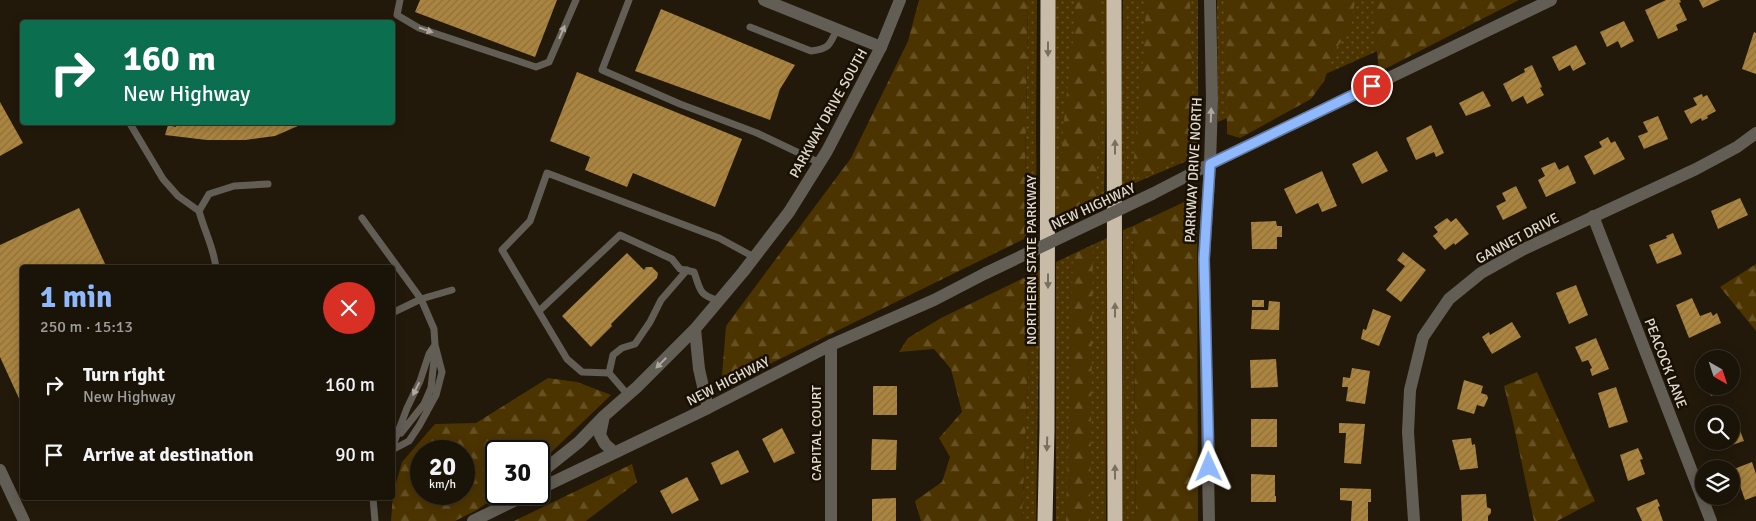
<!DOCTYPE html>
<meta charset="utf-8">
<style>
:root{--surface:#1a1308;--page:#272016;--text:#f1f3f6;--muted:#9f9e9c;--line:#383229;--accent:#90b8fd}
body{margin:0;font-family:Signika,sans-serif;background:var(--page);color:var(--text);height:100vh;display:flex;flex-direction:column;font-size:19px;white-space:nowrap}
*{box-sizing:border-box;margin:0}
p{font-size:16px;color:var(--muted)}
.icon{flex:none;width:28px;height:28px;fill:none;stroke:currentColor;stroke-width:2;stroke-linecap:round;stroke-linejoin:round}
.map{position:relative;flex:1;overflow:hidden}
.panel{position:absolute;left:20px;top:265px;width:375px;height:235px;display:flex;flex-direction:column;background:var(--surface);border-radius:5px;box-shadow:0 2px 12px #0003,0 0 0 1px var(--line)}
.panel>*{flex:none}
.top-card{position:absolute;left:20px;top:20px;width:375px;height:105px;border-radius:5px;box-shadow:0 2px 12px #0003,0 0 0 1px var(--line);background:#0b6e4f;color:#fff;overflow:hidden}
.needle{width:32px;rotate:141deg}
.fabs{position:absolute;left:1695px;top:350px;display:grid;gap:10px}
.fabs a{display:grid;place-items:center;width:45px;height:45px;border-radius:50%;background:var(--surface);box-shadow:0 2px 12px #0003,0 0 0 1px var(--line);font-size:25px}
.speed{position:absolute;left:410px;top:440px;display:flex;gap:10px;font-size:25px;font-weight:700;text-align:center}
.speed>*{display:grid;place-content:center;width:65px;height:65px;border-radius:50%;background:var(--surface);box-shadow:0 2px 12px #0003,0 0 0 1px var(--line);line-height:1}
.speed small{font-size:12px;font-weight:400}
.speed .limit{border:2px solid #111;border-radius:8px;background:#fff;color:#111}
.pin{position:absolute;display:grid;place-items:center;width:42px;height:42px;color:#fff;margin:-21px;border:2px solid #fff;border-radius:50%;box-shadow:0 1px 5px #0007}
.me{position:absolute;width:55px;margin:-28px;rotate:359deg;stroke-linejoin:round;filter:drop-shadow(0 0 4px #0008)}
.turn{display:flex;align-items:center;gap:18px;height:105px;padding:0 20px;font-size:22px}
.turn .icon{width:65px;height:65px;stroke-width:2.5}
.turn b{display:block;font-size:35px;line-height:42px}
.round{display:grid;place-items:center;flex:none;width:52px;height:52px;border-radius:26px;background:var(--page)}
.summary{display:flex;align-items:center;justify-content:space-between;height:85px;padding:0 20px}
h1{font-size:30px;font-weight:700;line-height:38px;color:var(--accent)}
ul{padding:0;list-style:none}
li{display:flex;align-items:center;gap:15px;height:70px;padding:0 20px}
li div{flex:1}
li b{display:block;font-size:19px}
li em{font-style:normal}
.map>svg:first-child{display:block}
</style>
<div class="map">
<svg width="1756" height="521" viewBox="0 0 1756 521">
<defs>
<pattern id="green-dots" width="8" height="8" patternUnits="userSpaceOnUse" patternTransform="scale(1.25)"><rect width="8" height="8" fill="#4c3400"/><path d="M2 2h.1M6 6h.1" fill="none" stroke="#665124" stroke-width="1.8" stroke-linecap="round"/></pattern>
<pattern id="forest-firs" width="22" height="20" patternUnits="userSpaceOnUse" patternTransform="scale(1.25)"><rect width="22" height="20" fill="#4c3400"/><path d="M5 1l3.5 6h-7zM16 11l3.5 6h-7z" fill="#665124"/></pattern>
<pattern id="building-hatch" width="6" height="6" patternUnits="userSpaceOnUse" patternTransform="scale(1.25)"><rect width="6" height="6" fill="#ab853f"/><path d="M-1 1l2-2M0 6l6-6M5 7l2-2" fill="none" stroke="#8c713f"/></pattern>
</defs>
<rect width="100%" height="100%" fill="#22190a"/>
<!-- green -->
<path fill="url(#green-dots)" d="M1028 0H1037L1036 132 1037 229 1029 233 1024 239Z
M1055 0H1107L1108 11 1104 197 1054 221Z
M1123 0H1198V149L1195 155 1189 160 1121 189Z
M1217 0H1492L1218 122Z
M1133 226 1136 521H1123V230Z
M1107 238 1106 521H1056V262Z
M1040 270 1036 521H1022L1032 274Z"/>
<!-- forest -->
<path fill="url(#forest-firs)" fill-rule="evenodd" d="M919 0H1028L1024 239 721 388 726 326 851 158 908 41Z
M1074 0H1100L1101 55 1096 201 1060 218 1062 140 1071 55 1076 21Z
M1146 0H1190L1194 152 1132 180 1144 49Z
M1226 0H1355L1351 28 1335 50 1324 81 1311 99 1240 138 1227 134Z
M1376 0H1519L1379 72 1372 5Z
M1184 202 1197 213 1198 521H1136L1133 226Z
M1093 245 1090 521H1066L1073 254Z
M1756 264V331L1720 287Z
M1032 274 1022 521H921L915 501 942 482 950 457 939 438 962 412 951 369 934 349 899 352 908 338 941 318Z
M1537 372 1595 501 1557 521H1534L1513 422 1504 386Z
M548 378 577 382 611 395 539 464V451H496V494H499L477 510 455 521H391L393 494 402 462 435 424 476 423ZM421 451H464V494H421Z
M632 464 637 482 586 521H514Z"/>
<!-- building -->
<path fill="url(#building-hatch)" d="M420 0H557L535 57 415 12Z
M1666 0H1680L1681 2 1679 3 1687 20 1676 25 1678 30 1658 39 1645 10Z
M1699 0H1720L1703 8Z
M661 9 795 65 780 89 770 120 635 71Z
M1624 21 1634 41 1621 48 1618 41 1607 47 1600 32Z
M1754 32 1756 33V74L1742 69Z
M1576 45 1586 64 1573 71 1570 65 1559 71 1552 57Z
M1532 65 1542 87 1540 88 1544 95 1527 104 1523 96 1512 102 1503 84 1525 72 1524 69Z
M577 72 742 139 715 207 633 173 627 187 585 170 590 157 550 141Z
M1483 91 1491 106 1466 116 1459 103Z
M1702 94 1703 97 1707 95 1716 111 1707 116 1708 118 1702 121 1701 118 1691 124 1684 111 1697 105 1693 98Z
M0 102 23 143 0 156Z
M1658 116 1668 139 1644 149 1638 136 1648 132 1643 122Z
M176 122H307L275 136 245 140H207L165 135 168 125 176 127Z
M1431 125 1444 153 1436 157 1434 152 1416 160 1406 138Z
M1608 137 1611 143 1615 141 1625 159 1594 175 1584 156 1602 147 1599 142Z
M1377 151 1388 171 1362 184 1352 164Z
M1555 162 1559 170 1568 165 1576 183 1546 197 1538 180 1545 176 1541 168Z
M1322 171 1337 206 1322 212 1318 203 1296 214 1284 189Z
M1516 186 1527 208 1503 220 1496 206 1506 201 1502 193Z
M1740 198 1748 215 1718 229 1711 211Z
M79 208 107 268H22V405L0 357V245Z
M1447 218 1451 222 1456 218 1469 234 1455 245 1454 243 1445 250 1433 236 1438 232 1434 227Z
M1276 221 1277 226H1282V237H1277V249H1252L1251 222Z
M1673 233 1682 254 1657 264 1649 245 1667 238 1666 236Z
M1403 252 1426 270 1401 302 1386 290 1405 266 1397 260Z
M627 253 644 270 646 267H652L658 273 657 278 611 324 612 326 591 347 562 316Z
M1576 285 1588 315 1569 324 1556 293Z
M1692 298 1700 316 1711 312 1713 316 1717 313 1721 323 1689 338 1676 305Z
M1252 300H1264V307H1252Z
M1269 301 1280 302 1279 330 1251 329 1252 310H1268Z
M1373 309 1391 316 1379 346 1361 339 1363 329 1366 330Z
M1512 322 1521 337 1492 354 1482 337 1489 332 1490 335Z
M1596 338 1609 369 1592 376 1590 369 1592 368 1588 360 1582 362 1575 347Z
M1276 359 1278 387 1251 388 1250 360Z
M1704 361V378L1700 370 1698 371 1696 365Z
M1352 368 1370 371 1365 404 1346 401 1348 387H1342L1343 377 1350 378Z
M1464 380 1483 386 1481 393 1487 395 1488 398 1484 407 1477 405 1474 414 1457 409Z
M873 386H897V415H873Z
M1707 386H1728L1729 388 1711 396Z
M1616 387 1628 422 1609 428 1598 393Z
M1732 409 1744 441 1726 447 1724 441H1731V414H1720Z
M1251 419H1277V447H1251Z
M1339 423 1365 424 1361 464 1344 463 1346 433H1339Z
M782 428 795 453 774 463 762 439Z
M1471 438 1472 445 1475 444 1478 468 1460 470 1452 440Z
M872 439 897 440 896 470H871Z
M1638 448 1643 459 1640 460 1645 474 1628 481 1620 455Z
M738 450 749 472 721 485 711 463Z
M1752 462 1756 474V496L1745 500 1734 469Z
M1251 474 1275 475V496H1276V502H1251Z
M687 477 699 500 672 514 660 491Z
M1340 488 1371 489V502H1368V521H1351L1352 501 1340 500Z
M1486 494 1487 507 1491 509V513L1488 516V521H1462L1461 495Z
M896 498V521H872V499Z
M1657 499 1660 506 1658 507 1663 521H1642L1636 508Z"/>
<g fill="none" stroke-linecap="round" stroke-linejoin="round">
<!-- service -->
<path stroke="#625d55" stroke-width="7" d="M400 0 397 15 419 28 536 67 549 62 576 0
M629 0 602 70 680 104 757 133 820 163
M750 27 811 51C829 49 830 45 837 29
M129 122 163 179 178 196 199 211
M362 218 421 299 452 290
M216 268C214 248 204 230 199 211L209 194 234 186 268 184
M539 311 620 235 672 259 680 269 694 272C701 291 698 294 719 301
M392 313 421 299 434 329 435 345 442 372 436 395 419 426 409 441 392 450
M392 357V369
M609 373 613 355 622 348 635 344 650 322 661 300 687 270
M628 395 609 373 582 372 567 359 502 250 530 221 547 173 719 238 754 257
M401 433 424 404 431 388 435 351
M392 448 407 408 420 381 429 354 435 345
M373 498 375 521"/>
<!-- minor -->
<path stroke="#625d55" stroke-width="12" d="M764 0 881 47
M1593 216 1711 521
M831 521V345
M1209 521 1204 259 1210 164 1212 100 1210 0
M1414 521 1408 432 1410 390 1423 337 1449 299 1481 273 1524 249 1696 169 1737 147 1756 133"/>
<!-- tertiary -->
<path stroke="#625d55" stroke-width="12" d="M1152 194 1210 164 1551 0
M695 329 699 369 708 408
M604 416 600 435 605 444 614 452
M0 470 24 521
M539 474 579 442 604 416 637 387 695 329 743 272 789 212 827 151 881 47 900 0
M539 489 708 408 831 345 934 300 986 273
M473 521 528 494"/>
<!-- motorway -->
<path stroke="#c8bca8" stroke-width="15" d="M1114 0 1115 521
M1045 521 1047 430 1048 0"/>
<!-- tertiary-bridge -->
<path stroke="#625d55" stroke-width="12" d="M986 273 1152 194"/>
</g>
<!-- one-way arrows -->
<defs><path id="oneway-solid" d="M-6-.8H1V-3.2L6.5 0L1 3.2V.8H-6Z" transform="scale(1.25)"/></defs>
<g fill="#aea89f">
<use href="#oneway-solid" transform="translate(426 30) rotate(19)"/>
<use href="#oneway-solid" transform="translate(562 32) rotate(-67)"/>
<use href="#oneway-solid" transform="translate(1211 115) rotate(-88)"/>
<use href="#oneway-solid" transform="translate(661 363) rotate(135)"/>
<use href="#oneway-solid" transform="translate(416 389) rotate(116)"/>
</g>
<g fill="#796f5e">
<use href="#oneway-solid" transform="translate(1048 49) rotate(90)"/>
<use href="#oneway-solid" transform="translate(1115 147) rotate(-90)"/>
<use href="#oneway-solid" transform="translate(1048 281) rotate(90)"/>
<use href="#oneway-solid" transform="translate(1115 310) rotate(-90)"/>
<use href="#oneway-solid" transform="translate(1047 444) rotate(92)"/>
<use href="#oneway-solid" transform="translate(1115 472) rotate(-90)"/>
</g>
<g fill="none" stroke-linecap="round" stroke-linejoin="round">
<defs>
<path id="route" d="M1209 467 1204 259 1210 164 1372 86"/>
</defs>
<!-- route casing -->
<use href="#route" stroke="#5e78a4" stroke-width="12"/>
<!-- route -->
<use href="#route" stroke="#90b8fd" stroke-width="9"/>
</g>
<g text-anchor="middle" stroke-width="5" stroke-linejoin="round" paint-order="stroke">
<!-- street labels -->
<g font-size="14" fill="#e0dad0" stroke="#191003">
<text transform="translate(828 113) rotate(-61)" y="5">PARKWAY DRIVE SOUTH</text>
<text transform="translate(1193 170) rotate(-87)" y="5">PARKWAY DRIVE NORTH</text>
<text transform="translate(1093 206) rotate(-25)" y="5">NEW HIGHWAY</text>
<text transform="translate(1517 238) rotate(-28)" y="5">GANNET DRIVE</text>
<text transform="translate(1031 260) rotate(-90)" y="5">NORTHERN STATE PARKWAY</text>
<text transform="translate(1666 363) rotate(69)" y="5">PEACOCK LANE</text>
<text transform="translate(728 381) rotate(-27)" y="5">NEW HIGHWAY</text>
<text transform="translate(816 433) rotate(-90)" y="5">CAPITAL COURT</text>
</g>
</g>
</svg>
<div class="fabs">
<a><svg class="needle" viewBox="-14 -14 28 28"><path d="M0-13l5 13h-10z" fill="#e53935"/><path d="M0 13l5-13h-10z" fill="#9f9e9c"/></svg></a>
<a><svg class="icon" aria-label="search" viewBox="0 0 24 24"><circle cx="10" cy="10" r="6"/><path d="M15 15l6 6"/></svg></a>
<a><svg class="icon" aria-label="layers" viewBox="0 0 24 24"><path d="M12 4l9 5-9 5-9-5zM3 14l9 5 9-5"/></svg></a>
</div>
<div class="speed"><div>20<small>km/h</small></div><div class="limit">30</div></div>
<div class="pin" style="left:1372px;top:86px;background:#d93025"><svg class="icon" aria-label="arrive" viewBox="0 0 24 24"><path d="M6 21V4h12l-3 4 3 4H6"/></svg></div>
<svg class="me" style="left:1209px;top:467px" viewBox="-20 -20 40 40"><path d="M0-17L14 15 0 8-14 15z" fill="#90b8fd" stroke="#fff" stroke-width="4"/></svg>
<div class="top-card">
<div class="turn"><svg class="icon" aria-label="right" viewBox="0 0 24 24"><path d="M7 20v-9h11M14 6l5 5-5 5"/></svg><div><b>160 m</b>New Highway</div></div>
</div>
<section class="panel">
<div class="summary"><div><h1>1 min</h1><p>250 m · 15:13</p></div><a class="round" style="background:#d93025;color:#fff"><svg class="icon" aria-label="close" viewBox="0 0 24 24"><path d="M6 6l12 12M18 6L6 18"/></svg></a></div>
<ul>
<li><svg class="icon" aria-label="right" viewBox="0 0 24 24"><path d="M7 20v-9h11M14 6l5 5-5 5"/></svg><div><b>Turn right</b><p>New Highway</p></div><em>160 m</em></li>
<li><svg class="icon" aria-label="arrive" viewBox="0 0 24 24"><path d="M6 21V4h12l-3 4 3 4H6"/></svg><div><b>Arrive at destination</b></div><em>90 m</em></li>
</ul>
</section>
</div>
